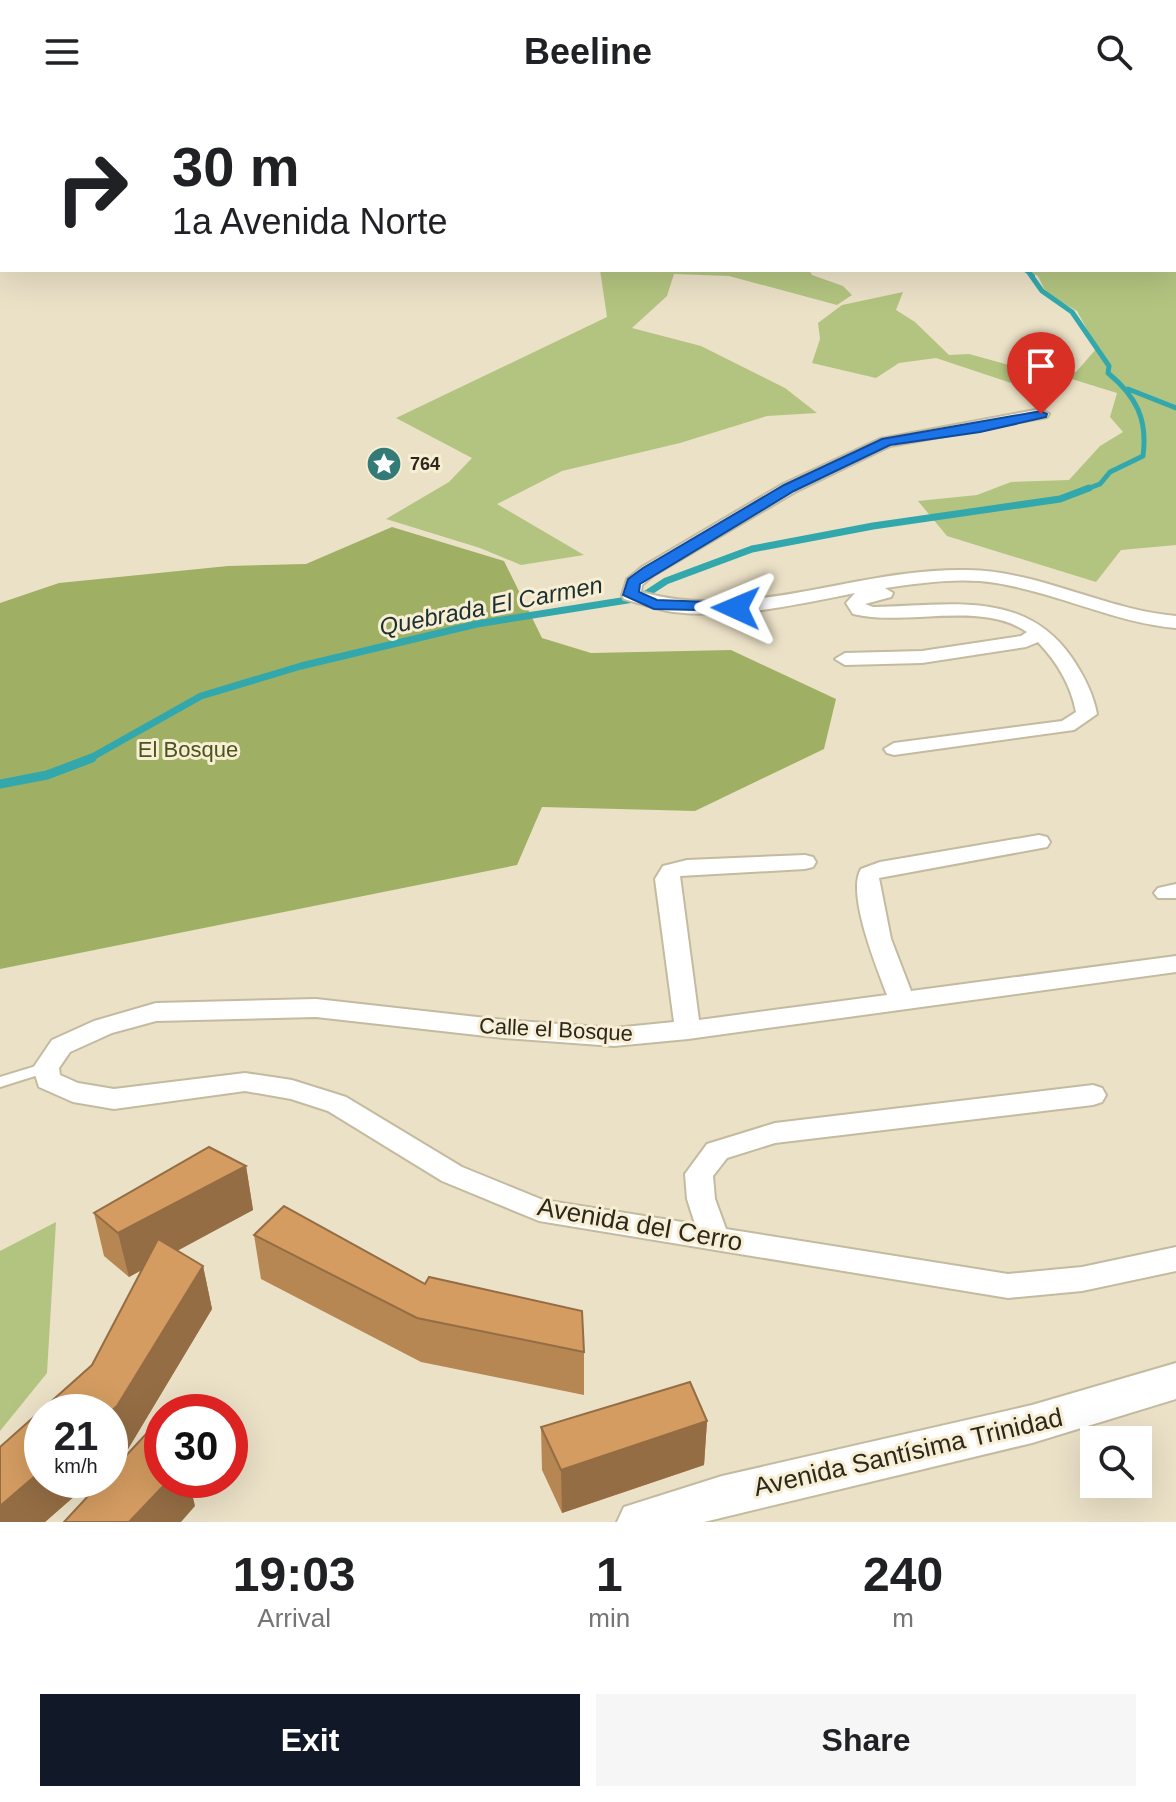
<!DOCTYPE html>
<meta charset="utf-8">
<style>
:root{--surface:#fff;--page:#f6f6f6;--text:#202124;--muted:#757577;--accent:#111827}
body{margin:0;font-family:Helvetica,sans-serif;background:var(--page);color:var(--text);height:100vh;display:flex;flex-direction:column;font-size:30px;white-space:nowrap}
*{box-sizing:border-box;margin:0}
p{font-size:26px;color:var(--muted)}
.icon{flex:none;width:44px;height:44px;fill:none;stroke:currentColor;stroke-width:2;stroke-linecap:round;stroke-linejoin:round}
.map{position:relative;height:1418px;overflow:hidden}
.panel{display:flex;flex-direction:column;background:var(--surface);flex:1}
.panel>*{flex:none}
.guide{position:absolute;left:0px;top:0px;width:1176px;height:168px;box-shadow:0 8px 32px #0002;background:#fff;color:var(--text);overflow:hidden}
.fabs{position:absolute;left:1080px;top:1322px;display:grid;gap:16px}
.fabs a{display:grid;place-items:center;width:72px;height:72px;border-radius:0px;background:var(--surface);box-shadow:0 8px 32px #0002;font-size:40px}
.speed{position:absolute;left:24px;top:1290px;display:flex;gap:16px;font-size:40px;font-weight:700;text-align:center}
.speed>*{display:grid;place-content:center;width:104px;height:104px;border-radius:50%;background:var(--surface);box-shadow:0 8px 32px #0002;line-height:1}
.speed small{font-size:20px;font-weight:400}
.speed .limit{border:12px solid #d22;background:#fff;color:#111}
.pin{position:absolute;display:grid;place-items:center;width:68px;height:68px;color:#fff;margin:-82px -34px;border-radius:50% 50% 50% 0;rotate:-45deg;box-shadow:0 0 8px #0007}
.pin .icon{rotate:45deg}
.me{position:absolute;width:88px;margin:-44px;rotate:271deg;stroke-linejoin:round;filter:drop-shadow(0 0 6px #0008)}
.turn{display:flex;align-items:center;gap:28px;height:168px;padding:0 40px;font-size:36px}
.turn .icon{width:104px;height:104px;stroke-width:2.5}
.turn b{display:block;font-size:56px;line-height:68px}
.eta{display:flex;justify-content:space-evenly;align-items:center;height:136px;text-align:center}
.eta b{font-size:48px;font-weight:700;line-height:56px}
.action{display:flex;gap:16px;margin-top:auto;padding:16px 40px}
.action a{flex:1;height:92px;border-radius:0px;background:var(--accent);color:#fff;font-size:32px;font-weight:700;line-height:92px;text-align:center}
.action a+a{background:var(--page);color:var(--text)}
header{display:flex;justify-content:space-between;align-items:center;height:104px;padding:0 40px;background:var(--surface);font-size:36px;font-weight:700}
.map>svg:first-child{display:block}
</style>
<header><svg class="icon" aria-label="menu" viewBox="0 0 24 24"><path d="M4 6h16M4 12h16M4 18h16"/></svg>Beeline<svg class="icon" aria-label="search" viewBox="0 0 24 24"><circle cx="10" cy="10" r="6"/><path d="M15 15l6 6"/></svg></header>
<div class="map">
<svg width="1176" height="1418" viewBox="0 0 1176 1418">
<rect width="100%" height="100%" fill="#ebe1c7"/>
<!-- green -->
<path fill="#b3c480" d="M600 166H809L812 171 843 182 852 191 837 201 729 172 674 170 667 192 632 224 701 242 785 284 817 309 767 312 680 339 562 367 497 400 584 451 521 461 480 444 386 415 449 378 472 354 396 314 607 213Z
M1025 166 1176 168V441L1121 446 1096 478 947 432 918 397 977 391 1011 378 1069 376 1100 342 1123 328 1110 313 1117 289 1062 272 1023 283 936 254 899 259 876 274 812 259 820 235 818 219 842 201 903 188 896 206 915 218 949 251 969 250 1023 265 1076 268 1097 244 1077 207 1046 189 1038 172Z
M56 1118 47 1269 0 1327V1147Z"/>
<!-- forest -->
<path fill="#9fb065" d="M392 423 504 457 542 534 591 549 731 546 836 595 824 645 695 707 542 703 517 761 0 865V499L59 479 228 462 306 460Z"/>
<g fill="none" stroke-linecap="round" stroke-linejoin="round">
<!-- stream-far3 -->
<path stroke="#32a8ad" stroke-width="4" d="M708 0 716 2
M122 2 134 0
M878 2 890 0
M1025 166 1033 172"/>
<!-- stream-far2 -->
<path stroke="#32a8ad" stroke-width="5" d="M1030 170 1042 187 1072 208 1109 262 1108 269C1136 292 1148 315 1143 352L1110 368 1100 380 1084 386
M1128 285 1176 304"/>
<!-- stream-far1 -->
<path stroke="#32a8ad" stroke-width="7" d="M87 656 201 592 301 562 477 520 640 494 666 477 752 445 873 422 1060 395 1089 384"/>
<!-- stream -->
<path stroke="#32a8ad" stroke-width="9" d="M0 680 47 671 92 654"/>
<defs>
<path id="lane" d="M46 959 51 961 53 964 51 967 0 983V973Z"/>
<path id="street" d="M2 0H23L2 4Z
M1021 0H1033L1034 2H1022Z
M1077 0H1090L1091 2H1078Z
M1164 0H1176V5L1174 2Z
M1174 36H1176V43H1174Z
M0 44H2V50H0Z
M0 67H2V75H0Z
M1174 75 1176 76V84L1174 83Z
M0 92H2V100H0Z
M0 117H2V125H0Z
M1174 123 1176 124V132L1174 131Z
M1041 305 1049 310 1047 313 890 342 795 388 654 471 642 481 641 488C751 519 857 463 968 466 1039 467 1105 506 1176 512V524C1113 518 1058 489 996 479 959 473 922 479 885 484L893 489 891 493 865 500 873 503C947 502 1024 484 1072 554 1084 572 1093 589 1097 610L1074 626 894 651 887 649 884 645 894 639 1062 617 1076 608C1071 581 1057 558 1038 538L1026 543 922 559 845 561 835 555 845 549 922 547 1021 532 1027 528C981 496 906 523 853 510L846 499 855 489C795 501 735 515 673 508 657 506 640 499 624 495L622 491 627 475 642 463 783 380 880 335Z
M1039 731 1047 733 1050 738 1047 743 879 774 891 835 911 887 1176 852V868L688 935 614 942 504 934 316 913 156 917 112 929 70 948 59 964 60 971 78 979 114 985 245 969 292 976 346 993 462 1063 543 1096 695 1120 687 1095 685 1070 707 1040 775 1019 1093 981 1102 984 1106 991 1102 998 1093 1001 775 1039 727 1054 713 1072 715 1095 726 1125 1008 1170 1082 1163 1176 1143V1167L1082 1187 1008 1194 539 1117 442 1077 328 1007 291 995 245 987 114 1005 73 998 39 983 33 964 52 936 94 917 156 899 316 895 504 916 614 924 674 918 655 775 663 762 687 756 805 751 813 753 816 758 813 763 805 765 680 772 699 916 887 891C877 864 846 789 861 765L880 758Z
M1176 780V794H1158L1154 789 1158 784Z"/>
<path id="secondary" d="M1176 1259V1295L1032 1339 704 1418H617L624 1403 722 1372 1032 1301Z"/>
</defs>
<!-- lane casing -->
<use href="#lane" stroke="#c3baa0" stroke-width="4"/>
<!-- street casing -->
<use href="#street" stroke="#c3baa0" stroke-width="4"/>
<!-- secondary casing -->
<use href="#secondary" stroke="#c3baa0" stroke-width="4"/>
<!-- lane -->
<use href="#lane" fill="#fff" fill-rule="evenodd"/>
<!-- street -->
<use href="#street" fill="#fff" fill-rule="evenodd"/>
<!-- secondary -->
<use href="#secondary" fill="#fff" fill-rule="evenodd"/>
</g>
<!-- wall -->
<path fill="#b68653" d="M246 1062 253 1106 177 1146 203 1162 212 1205 128 1345 45 1418H0L92 1261 143 1165 129 1173 104 1152 94 1109Z
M254 1131 425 1180 584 1248V1291L421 1258 261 1175Z
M707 1317 704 1361 562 1409 542 1366 541 1323Z"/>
<!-- shaded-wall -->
<path fill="#946d44" d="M246 1062 253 1106 129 1173 118 1129Z
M203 1162 212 1205 128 1345 110 1361V1308Z
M707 1317 704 1361 562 1409 561 1366Z
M42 1366V1376H93L45 1418H0V1402Z
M169 1376H189L195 1402 181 1418H129Z"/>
<!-- building -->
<path fill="#d49c61" stroke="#946d44" stroke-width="2" d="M209 1043 246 1062 118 1129 94 1109Z
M284 1102 425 1180 429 1173 582 1207 584 1248 417 1214 254 1131Z
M158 1135 203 1162 117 1302 110 1308H42V1366L0 1402V1343L92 1261Z
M690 1278 707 1317 561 1366 541 1323Z
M146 1330 162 1342V1376H169L129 1418H64L103 1376H110V1369Z"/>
<!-- route -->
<path fill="#1a73e8" stroke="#114b97" stroke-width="2" d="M1041 307 1047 310 1046 313 980 328 890 341 794 387 640 480 639 488 657 496 736 499 741 500V507L654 505 623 491 628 475 643 464 784 381 882 335Z"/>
<!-- icons -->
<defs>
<symbol id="sight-disc" viewBox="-11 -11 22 22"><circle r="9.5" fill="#337b77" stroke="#f8eed4"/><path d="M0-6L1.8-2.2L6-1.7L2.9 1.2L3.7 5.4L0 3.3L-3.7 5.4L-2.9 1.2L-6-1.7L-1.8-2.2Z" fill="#fff"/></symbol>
</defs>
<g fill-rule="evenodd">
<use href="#sight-disc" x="364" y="340" width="40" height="40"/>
</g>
<g text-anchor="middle" stroke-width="6" stroke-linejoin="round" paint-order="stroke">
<!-- far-poi labels -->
<g font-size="18" font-weight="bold" fill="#2c281e" stroke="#f8eed4" text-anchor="start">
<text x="410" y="366">764</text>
</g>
<!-- park labels -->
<g font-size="22" fill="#4a551e" stroke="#f8eed4">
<text x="188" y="653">El Bosque</text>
</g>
<!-- street labels -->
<g font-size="22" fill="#2c281e" stroke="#f8eed4">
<text transform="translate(556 925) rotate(3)" y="8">Calle el Bosque</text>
</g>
<!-- water labels -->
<g font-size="24" font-style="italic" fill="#1b3031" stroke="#f8eed4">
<text transform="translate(491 502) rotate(-11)" y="8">Quebrada El Carmen</text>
</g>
<!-- near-street labels -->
<g font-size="26" fill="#2c281e" stroke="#f8eed4">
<text transform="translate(640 1120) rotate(10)" y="9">Avenida del Cerro</text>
<text transform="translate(908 1348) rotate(-13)" y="9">Avenida Santísima Trinidad</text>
</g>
</g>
</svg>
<div class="fabs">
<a><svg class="icon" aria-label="search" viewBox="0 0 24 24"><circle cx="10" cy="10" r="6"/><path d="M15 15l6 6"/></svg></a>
</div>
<div class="speed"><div>21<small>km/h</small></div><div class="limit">30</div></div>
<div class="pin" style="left:1041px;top:310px;background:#d93025"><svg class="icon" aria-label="arrive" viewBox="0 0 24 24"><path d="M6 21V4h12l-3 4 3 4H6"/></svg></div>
<svg class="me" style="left:736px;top:504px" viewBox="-20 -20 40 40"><path d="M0-17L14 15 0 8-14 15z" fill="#1a73e8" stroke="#fff" stroke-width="4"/></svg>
<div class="guide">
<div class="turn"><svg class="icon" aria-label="right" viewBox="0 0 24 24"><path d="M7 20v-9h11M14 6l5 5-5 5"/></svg><div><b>30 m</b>1a Avenida Norte</div></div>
</div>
</div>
<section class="panel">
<div class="eta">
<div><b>19:03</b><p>Arrival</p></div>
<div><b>1</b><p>min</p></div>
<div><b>240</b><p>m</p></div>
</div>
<div class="action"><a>Exit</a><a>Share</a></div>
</section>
